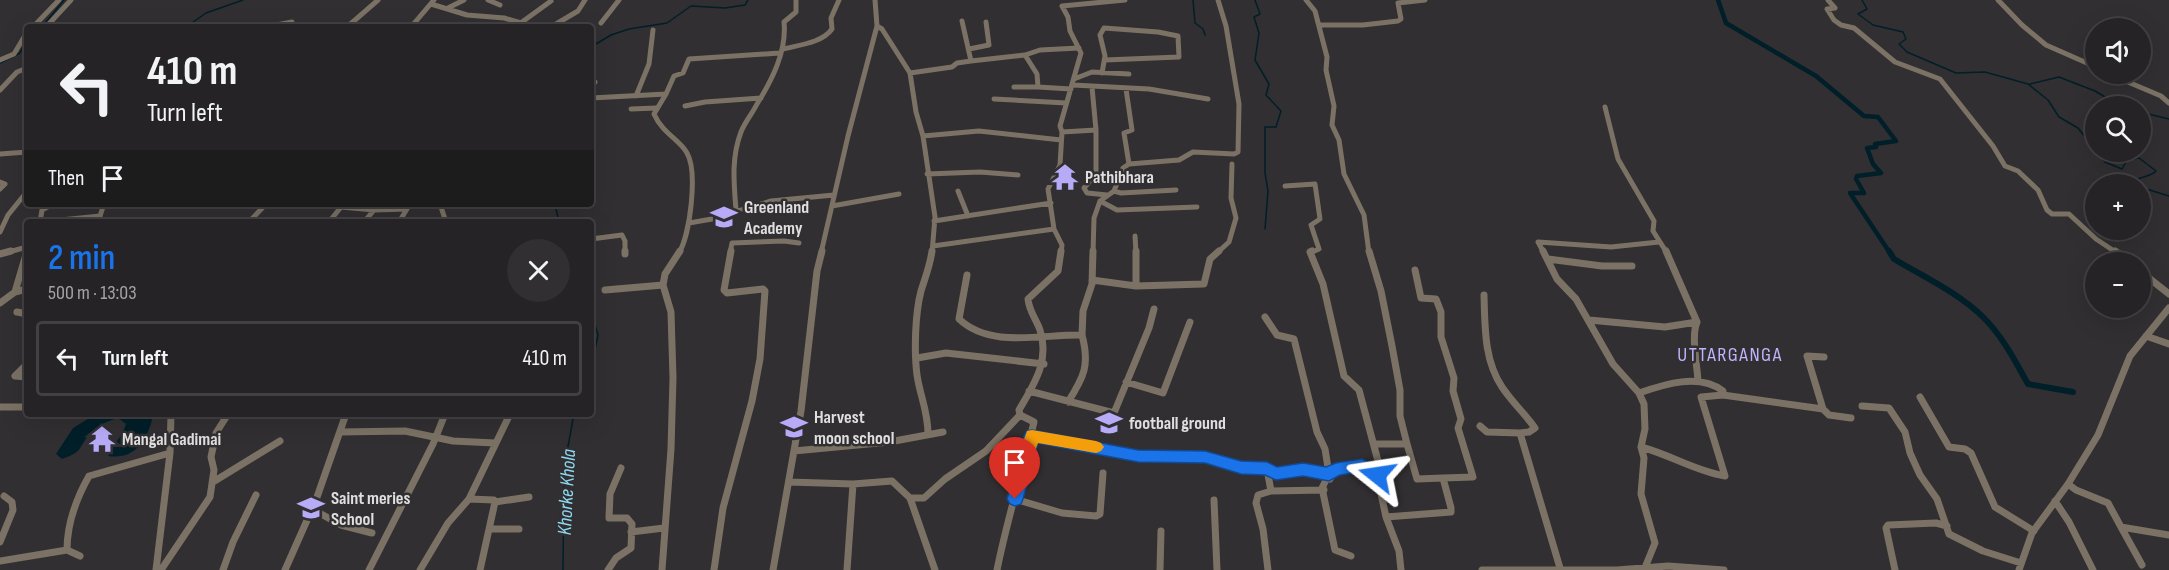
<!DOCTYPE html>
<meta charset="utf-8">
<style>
:root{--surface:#252325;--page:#312f32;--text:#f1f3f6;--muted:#a3a4a7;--line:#424042;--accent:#1a73e8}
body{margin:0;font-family:"Sofia Sans Condensed",sans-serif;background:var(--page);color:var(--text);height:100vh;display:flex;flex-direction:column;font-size:22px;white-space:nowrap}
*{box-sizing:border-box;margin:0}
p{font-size:20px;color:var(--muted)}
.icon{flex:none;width:33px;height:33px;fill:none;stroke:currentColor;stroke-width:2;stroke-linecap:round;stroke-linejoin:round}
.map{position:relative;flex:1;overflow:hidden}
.side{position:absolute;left:24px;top:219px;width:570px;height:198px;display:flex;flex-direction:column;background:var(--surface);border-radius:6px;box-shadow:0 6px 24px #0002,0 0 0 2px var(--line)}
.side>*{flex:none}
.guide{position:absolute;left:24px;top:24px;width:570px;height:183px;border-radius:6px;box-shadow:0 6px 24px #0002,0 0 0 2px var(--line);background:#252325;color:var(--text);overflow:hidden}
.buttons{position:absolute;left:2085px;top:18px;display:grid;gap:12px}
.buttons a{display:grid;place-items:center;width:66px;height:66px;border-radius:50%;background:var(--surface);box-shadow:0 6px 24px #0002,0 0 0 2px var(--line);font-size:30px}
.pin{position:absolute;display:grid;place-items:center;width:51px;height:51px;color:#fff;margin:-62px -26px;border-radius:50% 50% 50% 0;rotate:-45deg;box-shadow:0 0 6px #0007}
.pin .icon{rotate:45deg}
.me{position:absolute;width:66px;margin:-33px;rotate:285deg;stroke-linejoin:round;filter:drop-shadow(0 0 4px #0008)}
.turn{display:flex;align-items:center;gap:21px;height:126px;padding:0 24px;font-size:27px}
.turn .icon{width:78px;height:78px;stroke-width:2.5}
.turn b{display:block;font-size:42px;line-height:51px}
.then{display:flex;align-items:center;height:57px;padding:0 24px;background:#0003;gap:12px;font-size:22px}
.round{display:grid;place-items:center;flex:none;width:63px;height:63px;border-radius:32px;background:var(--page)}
.summary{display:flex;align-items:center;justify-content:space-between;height:102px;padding:0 24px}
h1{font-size:36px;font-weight:600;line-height:45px;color:var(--accent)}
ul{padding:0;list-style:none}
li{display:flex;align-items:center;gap:18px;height:75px;margin:0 12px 9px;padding:0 12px;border:3px solid var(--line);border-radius:6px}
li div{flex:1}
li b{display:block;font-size:22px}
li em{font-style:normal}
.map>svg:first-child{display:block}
</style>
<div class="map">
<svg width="2169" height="570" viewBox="0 0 2169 570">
<rect width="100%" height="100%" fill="#312f31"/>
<!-- water -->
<path fill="#001f29" d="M96 414H149L152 420C146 442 134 460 108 456 113 444 122 437 126 424L118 418C107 421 97 426 89 435 77 449 84 451 62 459L56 454 73 428Z"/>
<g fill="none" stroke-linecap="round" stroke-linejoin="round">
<!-- stream -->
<path stroke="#001f29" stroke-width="1.5" d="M1193 0 1195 23 1203 29 1205 35
M1255 0 1260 14 1254 17 1259 33 1255 60 1269 84 1266 95 1281 111 1276 127H1265V173L1268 191 1265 229
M1862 0 1867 9 1858 14 1873 25 1903 32 1906 39 1899 44 1907 52 1956 73 1985 72 2028 84 2048 100 2059 117 2078 128 2105 162 2122 169 2127 160 2139 158 2156 171C2150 177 2142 176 2134 181L2136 184
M42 27 64 0
M186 27 206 13 243 0
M591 47 611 35 629 29 667 23 691 6 725 8 745 5 748 0
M0 63 20 53 27 39
M2030 84 2059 77 2095 91 2120 106
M2140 112 2169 119
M2140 187 2169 196
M559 204 556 209 559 222
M591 311 598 335 591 369
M563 570 564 468 574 414"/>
<!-- canal-far1 -->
<path stroke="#001f29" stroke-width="4.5" d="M1718 0 1726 23 1816 76 1864 116 1878 117 1896 141 1875 144 1876 147 1867 148 1873 164 1881 173 1857 176 1856 179 1864 193H1850L1890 253"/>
<!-- canal -->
<path stroke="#001f29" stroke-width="6" d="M1889 251 1894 259C1924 277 1959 293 1984 318 2003 337 2015 361 2028 384L2073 392"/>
<!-- minor-far1 -->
<path stroke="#7b7265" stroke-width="5" d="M488 0 500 5
M1306 0 1315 11 1327 57 1326 70 1334 106 1332 125 1339 140 1344 174 1364 215 1369 253
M1828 0 1835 8 1827 9 1834 20 1841 25 1854 28 1895 62 1940 79 1993 146 2005 166 2018 171 2038 190 2047 210 2052 214H2069L2096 239 2117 253
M1998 0 2022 25 2046 45 2096 67
M431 4 467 15 504 18 535 27
M448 8 464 0
M962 21 971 61 1025 55 1037 74 1038 87 1071 89
M522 22 551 1
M601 23 619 0
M877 26 882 29 910 73 916 112 923 136 935 217 932 253
M33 27 59 0
M46 27 71 0
M95 27 98 25
M266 27 292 22 293 27
M347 27 378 0
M411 27 434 0
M551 27 578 11 585 0
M1320 27 1321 25H1363L1398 21 1401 19 1398 3 1425 0
M783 49C799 45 822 43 832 29L831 18 839 0
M969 49 989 45 986 22
M1025 55 1040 50 1079 48
M0 60 14 54 27 32
M910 73 952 67 957 63 971 61
M1102 73 1105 56 1100 35 1104 28 1158 32 1178 36 1179 57 1105 60
M2109 74 2161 96 2169 103
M1074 79 1092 72 1129 74
M591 82H595
M1073 85 1149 89 1208 99
M1014 87H1038
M1092 87 1096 130
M1126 89 1132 130 1124 133 1129 164
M0 90 17 72 27 68
M666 94 674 76 683 73 689 59 780 53
M636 96 649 64 653 30
M591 98 666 94 654 114C663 134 679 139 687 153 698 172 690 235 679 253
M994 99 1066 103
M685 106 705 102 761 98
M1605 107 1618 159 1654 221 1653 231 1667 253
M631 109 656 108
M1062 132 1096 130V174L1084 188 1087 193 1107 195
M923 136 979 131 1061 140
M0 154 27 152
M927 174 980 172 1018 175
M0 182 5 184 0 189
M1285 186 1315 184 1320 219 1311 225 1319 249 1310 253
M958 191 968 216
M1114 191 1121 193 1176 190
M1100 201 1117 210 1197 207
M343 204 341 207 374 210 407 209
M440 204 446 222
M832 206 899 194
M736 210C734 184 731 158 741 132 745 122 752 114 757 104 772 80 787 51 784 22L796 12V0
M100 216 104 204
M287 220 326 222
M934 221 1051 203
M40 222 42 210 53 204
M41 222 100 216 101 222
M249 222 266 204
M329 222 341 207
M364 222 374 210
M399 222 410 204
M689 223 712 219 771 201 834 195
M0 232 8 215 25 194
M1135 236 1136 253
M591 239 622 235 625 241V253
M933 246 1054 229
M5 253 27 247
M730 253 732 243 784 241 799 243
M821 253 848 136 877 26 875 0
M1061 253 1062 245 1054 229 1048 189 1060 165 1062 132 1060 126 1081 53 1070 31 1068 17 1062 6 1125 0
M1093 253 1094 218 1100 201 1114 191 1123 168 1129 164 1179 160 1193 152 1234 154 1238 152 1239 104 1226 26 1218 0
M1217 253 1229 242 1236 218 1231 198 1232 164
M1544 253 1538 242 1611 247 1659 242"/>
<!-- minor -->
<path stroke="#7b7265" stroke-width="7" d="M625 251V254
M1312 251 1310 252 1323 284 1344 376 1359 390 1378 461 1377 475 1386 517 1399 551 1401 570
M1369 251 1381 291 1392 346 1400 390V416L1407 444
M1543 251 1557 279 1576 299 1613 364 1639 393 1644 404 1645 429 1641 447 1644 458 1641 494 1655 543 1644 570
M1666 251 1697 322C1691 336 1697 364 1698 381
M2115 251 2131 262
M0 254 11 251
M1548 259 1602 266H1632
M1415 270 1421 298 1436 299 1441 312V337L1454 378 1453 391 1461 419 1458 428 1473 477 1443 478
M2140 271 2169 294
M967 275 959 319C991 349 1042 334 1082 335L1083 311 1092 284 1093 251
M1092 280 1136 286 1204 284 1210 259 1219 251
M1136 286V251
M605 290 663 285
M15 292 27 251
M1484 295C1485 327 1484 360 1502 387 1512 402 1525 414 1535 428L1529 432 1520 433
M0 303 15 292 27 289
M17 312 27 314
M1265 317 1277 335 1294 339 1317 432 1325 449 1329 474 1322 488 1335 550 1351 556
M1589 320 1665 327 1697 322
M2146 336 2169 344
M917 358 946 353 1044 364
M27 364 15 376 27 377
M1126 382 1163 393 1190 322
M1029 391 1114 413 1149 328 1154 309
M1639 393C1665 384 1699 373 1723 391V395L1823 409 1829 415 1851 418
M1920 397 1949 447 1965 449 1971 453 1995 507 2034 531
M1068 402C1084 377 1090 365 1082 335
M1862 406 1889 408 1905 432 1910 453 1920 475 1937 499 1949 534 1983 551 2021 563
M0 407H27
M1823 409 1807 356 1824 357
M1480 426 1487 432 1520 433 1560 568
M340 432 405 431 453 441 495 443
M928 434C928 411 920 396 917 375 914 352 915 314 921 291 925 278 930 266 932 251
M1032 436 1138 456 1205 457 1241 468 1267 469 1271 491 1258 495 1256 503 1263 529 1268 570
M1374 444H1407L1417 479 1443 478 1451 508V512L1386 517
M1641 447C1671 455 1695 471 1725 476L1701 397 1723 395
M794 451 889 442 943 432
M1267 469 1276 473 1303 469 1331 473
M1330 479 1336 469 1362 465 1377 475
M213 482 280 441
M789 482 853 484 892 481 910 498H924L945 479 986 451 1020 415
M2068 484 2076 490 2108 503 2121 527 2169 535
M1271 491 1324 490
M910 498 935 570
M469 499 494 500 495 502 480 570
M1015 499 1062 513 1096 516 1100 514 1103 473
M1214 500 1217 570
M2055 501 2069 522 2093 570
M495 502 529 497
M312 509 341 525 372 533
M2121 527 2142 565
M491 529H519
M631 532 664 528
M0 542 13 510 12 502 4 496
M67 550C67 524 76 499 89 476L170 453
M0 561 67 550 80 556
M156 570 170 453 171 414
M161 570 210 497 214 470 211 457 216 433 228 414
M223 570 233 542 256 495
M285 570 316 500 346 414
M369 570 433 444 445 414
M420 570 448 523 469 499 510 414
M608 570 616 558 631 548 632 524 627 518H609L610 494 621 468
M662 570 671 449 673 378 671 312 663 285 665 274 680 251
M714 570 723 508 752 401 760 359 765 291 763 289 727 293 724 290 731 251
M773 570 801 411 817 271 822 251
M847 570 853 484
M997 570C1007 520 1022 472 1034 422L1020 415 1019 410C1034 384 1050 361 1040 330 1036 319 1029 311 1028 299L1058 271 1061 251
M1160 570 1161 531
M1482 570H1617L1668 566 1724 570
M1895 570 1886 528 1888 525 1936 523 1947 526
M2019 570 2032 533 2068 484 2098 435 2130 356 2169 308"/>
</g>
<!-- route -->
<path fill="#1a73e8" stroke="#114b97" stroke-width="1.5" d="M1032 430 1138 450 1205 451 1241 461 1267 462 1277 467 1303 463 1326 467 1336 463 1362 459 1383 470 1385 475 1383 479 1377 481 1360 472 1340 475 1329 481 1303 476 1276 480 1265 475 1241 474 1205 463 1138 462 1038 443 1023 499 1021 504 1015 506 1010 504 1007 499 1024 436 1027 431Z"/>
<!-- slow -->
<path fill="#f59e0b" d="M1032 430 1096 441 1101 443 1104 447 1101 451 1096 453 1038 443 1032 459 1027 461 1021 459 1019 454 1027 431Z"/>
<!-- icons -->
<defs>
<symbol id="temple-bare" viewBox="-9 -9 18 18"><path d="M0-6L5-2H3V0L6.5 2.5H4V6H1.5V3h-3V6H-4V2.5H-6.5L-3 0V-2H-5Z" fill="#b7abf8" stroke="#312f31" stroke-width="2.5" paint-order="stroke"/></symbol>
<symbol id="school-bare" viewBox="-9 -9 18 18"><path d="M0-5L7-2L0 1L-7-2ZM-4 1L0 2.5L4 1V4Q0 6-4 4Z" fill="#b7abf8" stroke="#312f31" stroke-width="2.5" paint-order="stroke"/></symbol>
</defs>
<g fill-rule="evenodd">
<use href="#temple-bare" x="1046" y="158" width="38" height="38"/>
<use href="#school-bare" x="705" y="198" width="38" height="38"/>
<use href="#school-bare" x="1090" y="404" width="38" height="38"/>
<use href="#school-bare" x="775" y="408" width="38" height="38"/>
<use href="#temple-bare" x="83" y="420" width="38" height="38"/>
<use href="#school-bare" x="292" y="489" width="38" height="38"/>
</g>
<g text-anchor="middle" stroke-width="5" stroke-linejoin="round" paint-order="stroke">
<!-- poi labels -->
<g font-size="18" font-weight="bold" fill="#e0dedf" stroke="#312f31" text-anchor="start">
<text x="1085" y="183">Pathibhara</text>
<text x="744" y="213">Greenland<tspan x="744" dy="21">Academy</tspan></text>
<text x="814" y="423">Harvest<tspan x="814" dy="21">moon school</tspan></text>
<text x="1129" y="429">football ground</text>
<text x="122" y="445">Mangal Gadimai</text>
<text x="331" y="504">Saint meries<tspan x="331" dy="21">School</tspan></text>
</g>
<!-- neighbourhood labels -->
<g font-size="20" letter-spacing="1.5" fill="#bfb5fc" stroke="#312f31">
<text x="1730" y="361">UTTARGANGA</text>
</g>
<!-- water labels -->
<g font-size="20" font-style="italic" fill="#8ed9f2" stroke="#312f31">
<text transform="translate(566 492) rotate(-87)" y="7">Khorke Khola</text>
</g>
</g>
</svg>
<div class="buttons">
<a><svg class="icon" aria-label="sound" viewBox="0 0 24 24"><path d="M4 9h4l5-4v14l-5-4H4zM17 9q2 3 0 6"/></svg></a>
<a><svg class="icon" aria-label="search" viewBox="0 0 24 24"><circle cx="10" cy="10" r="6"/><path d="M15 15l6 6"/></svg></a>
<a>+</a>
<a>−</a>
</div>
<div class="pin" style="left:1015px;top:499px;background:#d93025"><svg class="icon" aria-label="arrive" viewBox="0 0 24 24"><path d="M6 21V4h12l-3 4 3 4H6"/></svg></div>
<svg class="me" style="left:1377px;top:475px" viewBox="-20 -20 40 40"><path d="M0-17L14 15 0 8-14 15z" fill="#1a73e8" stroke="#fff" stroke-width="4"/></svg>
<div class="guide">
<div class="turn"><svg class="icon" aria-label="left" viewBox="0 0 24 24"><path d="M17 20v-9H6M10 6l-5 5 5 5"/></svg><div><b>410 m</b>Turn left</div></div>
<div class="then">Then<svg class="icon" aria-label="arrive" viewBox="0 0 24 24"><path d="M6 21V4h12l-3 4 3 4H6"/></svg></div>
</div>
<section class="side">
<div class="summary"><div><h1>2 min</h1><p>500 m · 13:03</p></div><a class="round"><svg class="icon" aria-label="close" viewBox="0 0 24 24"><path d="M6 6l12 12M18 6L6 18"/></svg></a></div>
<ul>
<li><svg class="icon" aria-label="left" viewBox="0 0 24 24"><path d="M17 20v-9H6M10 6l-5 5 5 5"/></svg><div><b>Turn left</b></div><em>410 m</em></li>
</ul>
</section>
</div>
